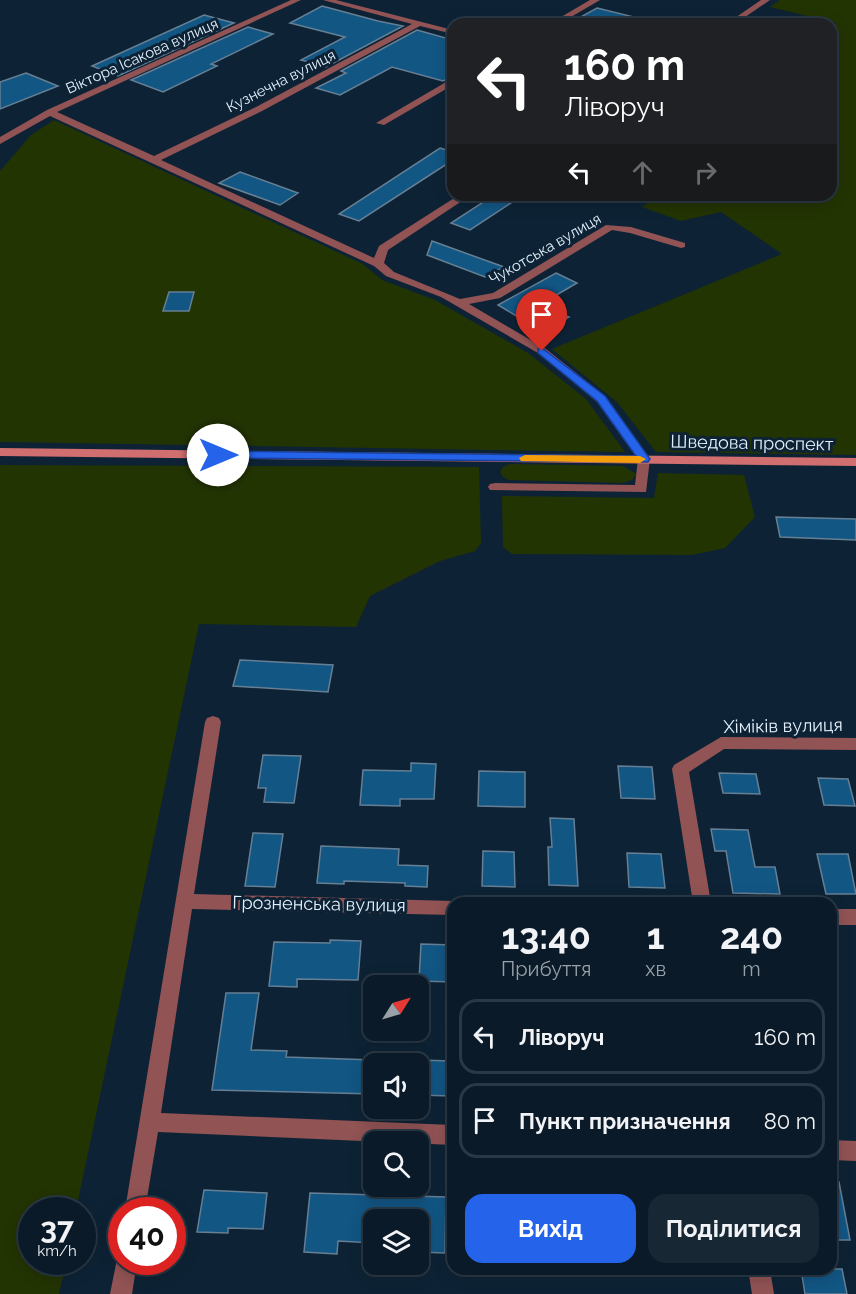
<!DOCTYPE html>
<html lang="uk">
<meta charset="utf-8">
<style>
:root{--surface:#0a1a28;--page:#182734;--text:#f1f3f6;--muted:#99a1a8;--line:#2a3845;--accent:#2563eb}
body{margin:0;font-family:Raleway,sans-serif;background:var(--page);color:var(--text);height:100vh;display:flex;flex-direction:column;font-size:22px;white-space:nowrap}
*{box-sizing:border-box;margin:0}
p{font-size:20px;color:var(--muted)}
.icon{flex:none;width:33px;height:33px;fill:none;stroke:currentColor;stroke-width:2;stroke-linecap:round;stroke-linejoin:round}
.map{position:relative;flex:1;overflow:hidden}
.panel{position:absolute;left:447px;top:897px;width:390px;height:378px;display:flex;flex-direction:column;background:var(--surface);border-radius:18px;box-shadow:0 3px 15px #0003,0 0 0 2px var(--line)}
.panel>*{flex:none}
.top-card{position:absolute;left:447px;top:18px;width:390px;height:183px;border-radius:18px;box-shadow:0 3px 15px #0003,0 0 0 2px var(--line);background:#202124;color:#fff;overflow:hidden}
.needle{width:39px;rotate:53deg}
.buttons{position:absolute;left:363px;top:975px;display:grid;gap:12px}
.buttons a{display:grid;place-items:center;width:66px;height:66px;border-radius:12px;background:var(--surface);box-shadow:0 3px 15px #0003,0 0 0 2px var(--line);font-size:30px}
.speed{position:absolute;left:18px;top:1197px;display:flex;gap:12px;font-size:30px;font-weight:700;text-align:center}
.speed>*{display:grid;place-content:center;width:78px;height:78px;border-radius:50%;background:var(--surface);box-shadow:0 3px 15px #0003,0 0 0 2px var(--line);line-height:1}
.speed small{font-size:15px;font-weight:400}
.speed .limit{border:9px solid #d22;background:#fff;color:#111}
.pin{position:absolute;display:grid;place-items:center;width:51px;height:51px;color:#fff;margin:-62px -26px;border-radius:50% 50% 50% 0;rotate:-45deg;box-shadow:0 0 6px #0007}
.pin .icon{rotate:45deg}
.me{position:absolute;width:66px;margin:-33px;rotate:90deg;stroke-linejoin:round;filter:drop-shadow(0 0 4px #0008)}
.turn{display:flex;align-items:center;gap:21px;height:126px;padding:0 18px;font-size:27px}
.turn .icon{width:78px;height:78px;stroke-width:2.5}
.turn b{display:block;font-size:42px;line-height:51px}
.lanes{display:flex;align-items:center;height:57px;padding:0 18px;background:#0003;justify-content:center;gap:30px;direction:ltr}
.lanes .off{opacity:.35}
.eta{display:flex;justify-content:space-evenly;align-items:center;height:102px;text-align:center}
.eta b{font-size:36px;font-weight:700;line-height:42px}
.action{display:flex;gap:12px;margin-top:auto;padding:12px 18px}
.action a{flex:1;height:69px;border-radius:18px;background:var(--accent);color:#fff;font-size:24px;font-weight:700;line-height:69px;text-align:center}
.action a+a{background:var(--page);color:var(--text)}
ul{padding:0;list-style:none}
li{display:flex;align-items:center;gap:18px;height:75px;margin:0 12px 9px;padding:0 6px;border:3px solid var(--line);border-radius:18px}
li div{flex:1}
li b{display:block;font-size:22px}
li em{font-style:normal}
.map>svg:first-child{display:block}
</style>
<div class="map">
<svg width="856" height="1294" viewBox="0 0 856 1294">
<rect width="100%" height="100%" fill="#0d2335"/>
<!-- green -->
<path fill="#233403" d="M780 0H856V455L656 452 617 402 552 349 782 254 721 212 681 221 642 207 659 195H831V27L836 23 770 7Z
M54 120 363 264 382 280 435 300 528 353 586 399 625 452 0 442V171L31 135Z
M510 464 623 466 636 474 632 480 623 483 509 480 503 477 500 472 503 467Z
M0 465 479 467 481 543 475 551 440 561 370 596 356 627 199 624 76 1210H32V1262H66L59 1294H0Z
M658 473 744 475 755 517 725 548 692 555 512 554 503 547 502 496 654 498Z"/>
<!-- building -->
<path fill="#125684" stroke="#667f94" stroke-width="1.5" d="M322 6 378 21 403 26 326 67 301 60 345 37 290 23Z
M597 8 638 18V24H568Z
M204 15 234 23 118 76 92 66Z
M248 27 273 34 211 64 217 66 163 92 131 80Z
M417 30 453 40V76L443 81 392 67 340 95 316 88 346 73 341 71Z
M26 73 58 86 0 109V82Z
M440 148 453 152V160L359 221 339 214Z
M240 172 298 193 280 205 219 183Z
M494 195H523L470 230 451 223Z
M432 241 504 267 485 277 427 255Z
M556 273 577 283 541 304 569 317 543 332 498 305Z
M169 292H194L189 311H163Z
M776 517 856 519V540L780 537Z
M240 660 333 665 328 692 233 686Z
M263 755 301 756 294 803 264 802 266 788H258Z
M411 763 436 764 434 799H400V806L360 805 363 770 411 771Z
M618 766 652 767 655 799 621 798Z
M479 771 525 772V807L478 806Z
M719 773 756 774 760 794 723 793Z
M818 778 848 779 855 806 824 805Z
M550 818 574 819 578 886 549 885 548 847H552Z
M711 829 748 830 755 867H775L780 894 733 893 726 851H715Z
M253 833 283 834 275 887 245 886Z
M321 846 399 849 398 865 428 866 427 887 405 886V883L344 881V884L317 883Z
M483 851 514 852 515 887 482 886Z
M627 853 661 854 665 888 629 887Z
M817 854H848L856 894H826Z
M330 940 361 941 358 980 297 979V987L269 986 274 942 330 943Z
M421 944 453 945V982L419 981Z
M226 993H259L251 1050 287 1051 286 1057 374 1060V1094L212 1090Z
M418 1060 452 1061 451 1096 418 1095Z
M839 1182 850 1240H831V1183Z
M204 1190 267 1193 263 1229 228 1228V1233L197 1232Z
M310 1193 446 1197 445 1253 418 1252V1220H374V1243L338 1241 337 1254 304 1252Z
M801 1269H842L847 1294H805Z"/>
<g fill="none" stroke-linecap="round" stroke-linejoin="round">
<!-- street -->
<path fill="#915354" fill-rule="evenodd" d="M291 0H301L57 112 154 156 256 107 412 24 323 0H336L453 30V34L420 26 262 111 161 160 374 258 379 246 459 195H471L388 250 384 263 394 272 460 299 493 293 606 225 631 227 685 243V247L681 248 630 233 612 230 500 298 469 304 546 349 605 396 650 459 646 492 490 490 488 487 490 484 495 483 635 485 638 459 597 402 538 353 441 297 386 276 374 266 50 116 0 144V137L47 110Z
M590 0H600L559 24H549Z
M761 0H770L735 24H726Z
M453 78V85L384 125 376 123Z
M213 716 219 718 221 722 194 894 453 901 459 903H453V915L192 909 161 1113 453 1125V1145L158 1132 145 1210H125L205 722 207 718Z
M721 737 856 738V750L724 749 689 772 711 903H693L672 769 674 765Z
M831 909H856V925H831Z
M831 1140 856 1141V1161L831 1160Z
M122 1253V1262H137L132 1294H110L118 1254Z
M748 1269H770L774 1294H752Z"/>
<!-- secondary -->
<path fill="#d16e70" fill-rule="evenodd" d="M0 448 856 458V466L0 456Z"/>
</g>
<!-- route -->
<path fill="#2563eb" stroke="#184099" stroke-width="1.5" d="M542 348 605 396 650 459 648 462 218 458 212 455 218 451 636 456 597 401 538 353V349Z"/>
<!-- slow -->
<path fill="#f59e0b" d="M525 455 640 456 646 459 640 463 521 461 519 458Z"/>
<g text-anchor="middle" stroke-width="6" stroke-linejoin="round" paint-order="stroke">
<!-- far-street labels -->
<g font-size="15" fill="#e2f0fc" stroke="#0d2335">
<text transform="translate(142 56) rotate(-24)" y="5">Віктора Ісакова вулиця</text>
<text transform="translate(281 81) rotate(-27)" y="5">Кузнечна вулиця</text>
<text transform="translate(545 249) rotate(-30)" y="5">Чукотська вулиця</text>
</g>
<!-- street labels -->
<g font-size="18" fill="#e2f0fc" stroke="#0d2335">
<text transform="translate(752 443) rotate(1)" y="6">Шведова проспект</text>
<text transform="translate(783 726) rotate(-1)" y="6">Хіміків вулиця</text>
<text transform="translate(319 904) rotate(1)" y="6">Грозненська вулиця</text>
</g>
</g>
</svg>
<div class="buttons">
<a><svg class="needle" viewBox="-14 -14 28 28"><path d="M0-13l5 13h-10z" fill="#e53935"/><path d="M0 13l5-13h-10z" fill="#99a1a8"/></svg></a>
<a><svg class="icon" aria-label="sound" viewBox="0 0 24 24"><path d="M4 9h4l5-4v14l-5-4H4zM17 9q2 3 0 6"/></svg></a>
<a><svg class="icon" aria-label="search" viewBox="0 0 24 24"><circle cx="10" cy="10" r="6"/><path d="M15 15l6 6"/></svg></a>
<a><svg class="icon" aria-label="layers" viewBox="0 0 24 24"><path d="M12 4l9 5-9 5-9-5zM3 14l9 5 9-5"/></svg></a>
</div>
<div class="speed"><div>37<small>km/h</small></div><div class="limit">40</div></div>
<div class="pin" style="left:542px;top:351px;background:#d93025"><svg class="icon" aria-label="arrive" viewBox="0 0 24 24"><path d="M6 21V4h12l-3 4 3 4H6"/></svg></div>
<svg class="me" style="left:218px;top:455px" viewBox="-20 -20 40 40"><circle r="19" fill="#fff"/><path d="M0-13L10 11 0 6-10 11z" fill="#2563eb"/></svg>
<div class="top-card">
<div class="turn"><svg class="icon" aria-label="left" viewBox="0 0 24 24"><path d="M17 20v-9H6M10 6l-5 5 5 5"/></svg><div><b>160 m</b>Ліворуч</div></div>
<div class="lanes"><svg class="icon" aria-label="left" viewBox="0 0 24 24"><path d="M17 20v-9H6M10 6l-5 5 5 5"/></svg><svg class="icon off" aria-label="ahead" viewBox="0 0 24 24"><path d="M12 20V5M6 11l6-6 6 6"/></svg><svg class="icon off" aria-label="right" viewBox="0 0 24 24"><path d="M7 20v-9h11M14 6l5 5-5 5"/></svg></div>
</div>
<section class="panel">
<div class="eta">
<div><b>13:40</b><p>Прибуття</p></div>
<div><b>1</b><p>хв</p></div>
<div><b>240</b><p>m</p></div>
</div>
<ul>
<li><svg class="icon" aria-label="left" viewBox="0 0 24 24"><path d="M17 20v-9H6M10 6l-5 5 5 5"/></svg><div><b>Ліворуч</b></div><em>160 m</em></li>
<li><svg class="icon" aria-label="arrive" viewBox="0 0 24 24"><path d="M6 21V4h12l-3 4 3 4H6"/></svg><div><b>Пункт призначення</b></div><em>80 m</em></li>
</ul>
<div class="action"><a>Вихід</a><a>Поділитися</a></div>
</section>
</div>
